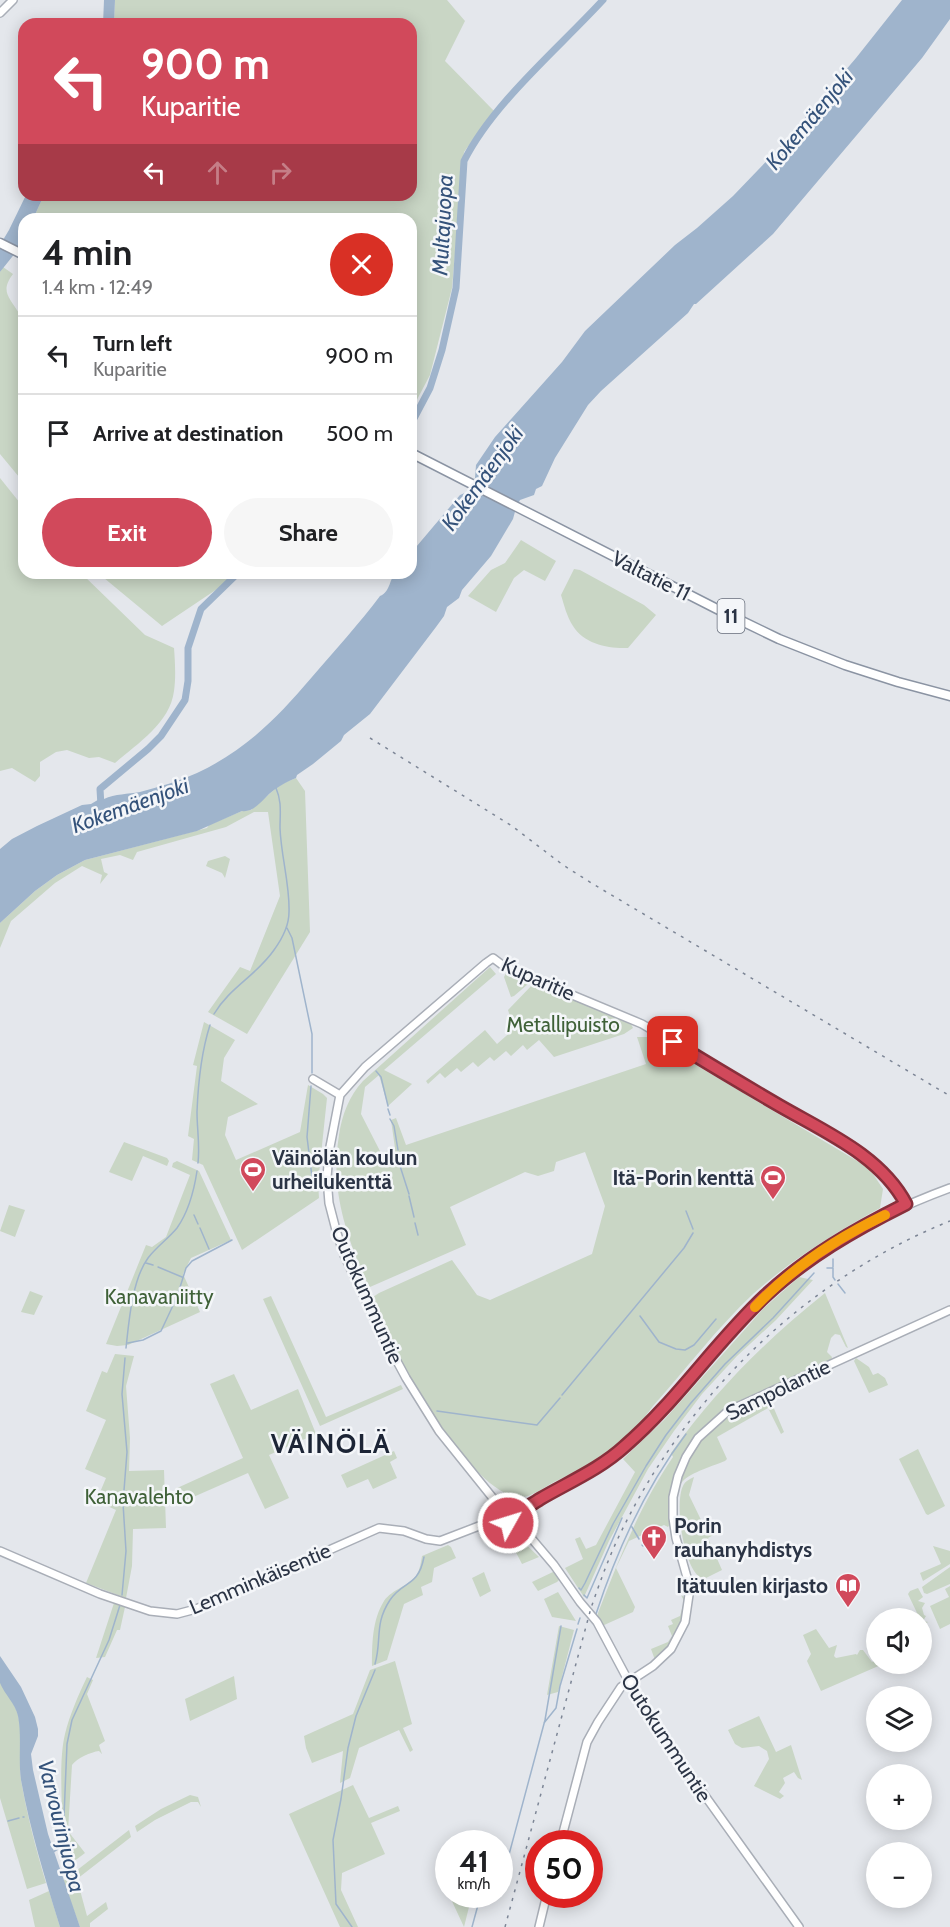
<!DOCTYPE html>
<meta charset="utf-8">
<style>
:root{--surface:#fff;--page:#f6f6f6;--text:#202124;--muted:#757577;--line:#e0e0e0;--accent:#d1495b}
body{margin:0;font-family:Cabin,sans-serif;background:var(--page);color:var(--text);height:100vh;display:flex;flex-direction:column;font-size:22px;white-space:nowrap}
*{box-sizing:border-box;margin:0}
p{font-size:20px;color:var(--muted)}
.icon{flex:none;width:33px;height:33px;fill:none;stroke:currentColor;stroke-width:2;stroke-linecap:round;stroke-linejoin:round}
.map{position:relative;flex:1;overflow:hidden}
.panel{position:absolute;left:18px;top:213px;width:399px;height:366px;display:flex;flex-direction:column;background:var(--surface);border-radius:18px;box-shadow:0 3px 15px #0003}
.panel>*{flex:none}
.top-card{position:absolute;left:18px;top:18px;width:399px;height:183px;border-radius:18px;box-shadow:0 3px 15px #0003;background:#d1495b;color:#fff;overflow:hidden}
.controls{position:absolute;left:866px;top:1608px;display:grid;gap:12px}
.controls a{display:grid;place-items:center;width:66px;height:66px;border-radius:50%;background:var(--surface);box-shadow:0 3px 15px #0003;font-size:30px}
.speed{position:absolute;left:435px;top:1830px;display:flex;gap:12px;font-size:30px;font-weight:700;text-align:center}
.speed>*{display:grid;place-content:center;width:78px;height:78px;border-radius:50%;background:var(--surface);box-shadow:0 3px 15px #0003;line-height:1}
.speed small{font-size:15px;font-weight:400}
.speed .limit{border:9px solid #d22;background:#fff;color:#111}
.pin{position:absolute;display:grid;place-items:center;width:51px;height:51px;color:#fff;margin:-26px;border-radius:12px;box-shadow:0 3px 9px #0006}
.me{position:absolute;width:66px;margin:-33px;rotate:51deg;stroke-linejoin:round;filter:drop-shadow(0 0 4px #0008)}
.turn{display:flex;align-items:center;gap:21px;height:126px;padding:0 24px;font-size:27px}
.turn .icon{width:78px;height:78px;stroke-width:2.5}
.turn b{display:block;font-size:42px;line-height:51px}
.lanes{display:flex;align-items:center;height:57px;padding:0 24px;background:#0003;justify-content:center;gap:30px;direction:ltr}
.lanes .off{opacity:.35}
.round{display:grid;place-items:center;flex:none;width:63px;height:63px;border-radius:32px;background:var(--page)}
.summary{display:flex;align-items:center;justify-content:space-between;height:102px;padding:0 24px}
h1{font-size:36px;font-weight:700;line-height:45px}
.action{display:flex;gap:12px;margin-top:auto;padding:12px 24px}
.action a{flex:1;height:69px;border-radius:36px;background:var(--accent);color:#fff;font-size:24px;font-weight:700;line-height:69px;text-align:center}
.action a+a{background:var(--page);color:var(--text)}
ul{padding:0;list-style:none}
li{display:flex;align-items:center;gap:18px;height:78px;padding:0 24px;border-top:2px solid var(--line)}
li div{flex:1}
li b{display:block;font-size:22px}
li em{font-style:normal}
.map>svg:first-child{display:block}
</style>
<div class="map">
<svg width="950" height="1927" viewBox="0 0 950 1927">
<rect width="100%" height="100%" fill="#e4e7ec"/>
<!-- green -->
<path fill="#c9d6c5" d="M115 0H447L465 21 445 61 494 111 464 152 452 288 430 375 411 411V219H33L44 195H411V24H114Z
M3 267 13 274C0 291 9 297 19 313L24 314V483L0 454V272Z
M0 478 24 508V573H81L145 635 174 648C175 662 176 677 174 691 170 723 138 743 115 763L99 757 89 758 67 750 56 752 40 762V776L35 782 12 768 0 771Z
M521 540 556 561 545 581 524 570 514 578 496 612 468 596 491 570 505 563Z
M574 569 580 570 644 605 656 615 628 648C609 649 584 644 573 626 567 617 564 605 561 595Z
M98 573H241L162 626Z
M296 778 305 791 310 932 247 1034 208 1012 240 967 250 971 280 896 268 812H254L226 827 137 852 133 860 120 855 101 859 104 872 108 874 100 884 102 875 82 866 55 883 11 921 0 948V923L35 891 57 875 85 860 207 828 209 825 242 811 251 810 275 789 284 783Z
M225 856 230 859 225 878 222 873 206 866 208 861Z
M490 967 496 974 384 1070 412 1084 388 1106 379 1075 365 1087 361 1114 381 1153 395 1148 391 1120 396 1118 406 1145 646 1064 637 1037H649L869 1168 883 1189 880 1208C835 1233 792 1259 753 1294 717 1328 686 1369 653 1406 646 1415 639 1426 630 1434 609 1455 581 1469 554 1482 543 1488 529 1499 517 1497 465 1488 391 1347 371 1301L373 1297 379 1293 452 1260 477 1295 490 1300 592 1254 605 1206 585 1152 556 1162 554 1171 538 1176 525 1172 450 1207 466 1245 370 1287 366 1283C346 1232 330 1191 339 1135 342 1115 349 1096 363 1081Z
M506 973 527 981 528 984 514 996 511 997 504 977Z
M534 983 630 1022 633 1028 624 1034 554 1057 539 1040 527 1050 523 1045 511 1056 506 1051 494 1061 490 1057 478 1067 473 1062 461 1072 457 1068 445 1078 440 1073 428 1084 426 1081 485 1030 497 1044 514 1029 508 1010Z
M204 1022 235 1040 224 1058 221 1081 258 1104 228 1117 225 1135 236 1160 300 1132 308 1085 323 1094 327 1098 318 1183 319 1198 242 1250 203 1165 192 1160 194 1139 188 1136 197 1066 193 1065Z
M124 1142 167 1158 169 1161 167 1166 143 1156 132 1181 109 1172Z
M177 1161 199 1171 231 1240 191 1258 183 1274 200 1312 128 1345 117 1346 106 1344 146 1245 152 1247 166 1237 190 1175 172 1167 173 1163Z
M9 1205 25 1210 15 1237 0 1231Z
M799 1277 813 1280 776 1320 737 1356 702 1394 674 1431 648 1469 609 1541 584 1597 565 1568 583 1559 575 1539 580 1537 586 1549 596 1545 635 1472 623 1459 664 1420 764 1308Z
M30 1291 43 1296 34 1315 21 1312Z
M825 1293 848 1348 846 1347 840 1335 835 1334 831 1338 827 1352 832 1357 831 1360 734 1406 682 1458 671 1523 668 1527 664 1525 629 1541 616 1568 635 1607 633 1612 602 1626 597 1617 598 1613C619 1559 640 1505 673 1457L671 1453C715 1391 765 1341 825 1293Z
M271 1296 326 1417 401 1385 403 1389 320 1426 263 1299Z
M115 1354 134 1356 126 1386 130 1438 129 1471 164 1470 166 1528 133 1529 132 1566 126 1598 86 1583 116 1510 101 1503 103 1499 98 1497 106 1478 85 1469 106 1420 86 1411 102 1371 107 1373Z
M856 1358 869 1367 873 1375 878 1373 885 1378 888 1385 869 1393 854 1361Z
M234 1374 251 1410 298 1389 316 1434 269 1455 289 1498 265 1509 248 1473 175 1505V1489L243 1458 210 1384Z
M766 1397H769L784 1432 781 1434 768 1408 717 1437 727 1459 725 1461C715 1465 690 1473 683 1481 666 1499 686 1557 692 1577L691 1578C686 1564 679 1549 677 1534 669 1488 687 1444 725 1417 737 1408 752 1403 766 1397Z
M918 1449 945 1506 928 1515 926 1514 899 1459Z
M394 1451 397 1458 390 1462 397 1478 373 1489 368 1479 347 1488 341 1475Z
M694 1477 689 1495 702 1522 718 1529 717 1533 708 1538 722 1570 704 1579C684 1575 674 1503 683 1486 685 1481 690 1479 694 1477Z
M513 1532 539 1557 522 1564 507 1535Z
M448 1545 451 1547 456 1558 434 1568 432 1582 421 1587 423 1595 404 1604 387 1660 372 1666C372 1645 372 1620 384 1601 392 1589 410 1586 417 1574 420 1569 421 1562 422 1556Z
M933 1546 950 1551V1564L923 1581 920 1573 941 1564Z
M950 1567V1584L927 1594 924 1593 922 1587Z
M555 1571 560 1579 557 1582 538 1591 532 1582Z
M484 1572 491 1591 480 1597 472 1578Z
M950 1586V1624L940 1629 930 1606 949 1597 945 1589Z
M918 1588 923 1597 918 1601 925 1603 922 1608 924 1615 926 1616 923 1621 928 1622 925 1624 918 1615 908 1594 910 1591Z
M558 1592 576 1621 552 1617 544 1599Z
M681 1595 686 1598C683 1624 674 1642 655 1660L651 1649 668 1642 672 1636 668 1626 673 1624 671 1620 680 1616 684 1601Z
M114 1603 125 1607 120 1630H117L105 1657 96 1658Z
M559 1626 574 1630 558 1692 547 1695Z
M816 1629 829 1648 837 1645 834 1656 836 1658 856 1654 857 1655 860 1650H863L872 1662 876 1660V1664H883L821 1691 807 1661 811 1654 803 1635Z
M395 1661 412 1724 403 1728 413 1750 410 1752 399 1730 359 1748 350 1778 340 1783 343 1751 312 1763 306 1748 304 1736 353 1714 370 1670Z
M234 1676 237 1699 190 1721 185 1699Z
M87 1677 93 1680 87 1694 105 1741 99 1745 102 1754 99 1751C91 1752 77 1758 72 1765L68 1831 85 1853 73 1862 59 1845 50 1819H62C62 1793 59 1759 65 1734 70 1714 78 1696 87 1677Z
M0 1682C6 1693 15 1703 18 1715 23 1736 18 1758 21 1780 27 1815 36 1849 46 1883L27 1889 0 1798Z
M759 1716 776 1752 791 1745 802 1780 798 1778 794 1772 783 1778 785 1783 779 1792 784 1796 780 1799 754 1786 769 1759 767 1751 759 1746 742 1748 735 1744 728 1730Z
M353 1785 369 1818 398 1806 400 1811 371 1823 385 1854 342 1873 341 1890 358 1927H340L289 1814Z
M190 1795 198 1797 201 1807 198 1802H191L155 1820 137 1832 135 1826 161 1809Z
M129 1830 131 1837 77 1879 87 1916 106 1902 108 1909 90 1923V1927H80L63 1881Z
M49 1891 60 1927H35L29 1900Z
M456 1894 472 1895 464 1927 450 1897Z"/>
<!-- water -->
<path fill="#9fb4cc" d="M104 0H115L114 24H103Z
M902 0H950V19L922 58 773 234 696 304H694L688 313 601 391 588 405 555 458 542 486 536 489 534 495 520 500 516 508 513 519 491 556 462 590 459 598 447 607 444 616 436 627 370 714 344 735 341 741 313 764 297 775 296 778C288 781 281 785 274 790 264 797 255 813 242 811L197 831 85 860 57 875 35 891 0 923V849L12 839 37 826 82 805 91 804 101 798 104 799C115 794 128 794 140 792 159 787 179 781 197 773 246 750 277 718 312 677 335 650 359 624 380 596 390 592 389 581 395 573H411V553L460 495 467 492 475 478 476 465 495 437 562 362 585 331 675 245 697 228 733 196 782 145 856 58Z
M26 195H44L33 219H24V238L20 247 0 272V245L9 230Z
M0 1656 21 1687 35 1717 38 1729V1736L31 1754 33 1770 48 1834 80 1927H60C45 1878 30 1830 21 1780 18 1758 22 1737 18 1716 15 1703 5 1695 0 1683 0 1676 0 1664 0 1656Z"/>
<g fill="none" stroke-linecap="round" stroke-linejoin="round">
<!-- stream -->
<path stroke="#9fb4cc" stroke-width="1.5" d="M287 928 292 938 312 1034V1073
M214 1014C229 988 257 975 274 950 282 939 289 926 289 912 290 885 281 856 280 828 280 813 282 802 276 788
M376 1071 381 1077 388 1106
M311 1086 307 1137 313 1185
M388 1109 390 1115
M390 1119 394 1126 398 1150
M399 1155 400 1166 409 1194
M198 1163C200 1145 197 1129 197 1112 198 1085 202 1050 210 1025
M409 1196 414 1217
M686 1211 693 1229
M194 1215 198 1224
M415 1223 418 1235
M200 1228 209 1249
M146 1263 153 1265
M158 1267 182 1277
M833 1267V1259
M827 1268H833V1277L835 1280
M838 1284 845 1293
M640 1316 659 1342 676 1349 685 1350 694 1345 716 1319
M128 1343 143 1340 161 1331 177 1297 186 1268 192 1261 232 1240
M126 1348C129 1321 132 1280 148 1258 156 1247 168 1239 177 1228 189 1211 194 1191 197 1171
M562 1395 684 1248 693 1233
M437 1411 537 1425 560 1398
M632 1527 639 1539
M642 1545 643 1546
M579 1588 581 1590 585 1583 613 1524 646 1466 666 1435 690 1404 725 1364 773 1318 814 1273
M122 1595 126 1551 123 1503 127 1452 122 1394 125 1358
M584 1595 587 1598 622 1518
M596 1614C617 1550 645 1488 686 1434
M578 1624 580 1618
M375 1664C382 1640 374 1624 390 1600 403 1580 418 1588 424 1557
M544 1723 556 1708 560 1686 577 1629
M23 1817H24
M8 1821 19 1818
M53 1852 61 1847 63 1841 67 1744 72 1720 109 1640 120 1605
M500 1882 503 1877 545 1720 561 1626
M352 1927 336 1904 333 1840 341 1799 348 1748 356 1716 375 1670
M472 1927 481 1894"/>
<!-- river -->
<path stroke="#9fb4cc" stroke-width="7" d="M411 424 430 388 442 350 456 288 464 161C493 103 559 48 603 0
M101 806 100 789 148 749 161 736 185 700 188 681V648L201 609 236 575 240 573"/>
<defs>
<path id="secondary" d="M0 13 13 0
M313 1079 340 1095
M497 1513a10 10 0 1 1 20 0a10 10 0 1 1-20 0Z
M500 1507 439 1431 406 1378 378 1326 344 1255 336 1230 329 1203 327 1178 329 1152 340 1095 365 1067 486 963 493 958 505 967 642 1024 839 1141C866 1158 891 1176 906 1205
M517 1515C530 1504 545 1497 559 1489 582 1477 605 1464 624 1447 664 1414 694 1372 729 1334 796 1261 858 1222 950 1188
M515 1519 554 1565 580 1602 597 1622 645 1712 799 1927
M0 1551 100 1594 150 1611 177 1614 196 1609 379 1528 404 1531 426 1539 440 1541 479 1526 501 1521
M560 1844 587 1742 598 1722 621 1687 653 1666 671 1649 685 1622 690 1588 676 1538 673 1518V1497L678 1476 686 1457 698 1438 728 1411 950 1310
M539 1927 547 1894"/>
<path id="highway" d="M0 243 24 255
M411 453 717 609 779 639 845 665 898 682 950 696"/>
</defs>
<!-- secondary casing -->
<use href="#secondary" stroke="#a9aeb7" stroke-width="10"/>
<!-- highway casing -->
<use href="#highway" stroke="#8b94a3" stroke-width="11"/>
<!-- secondary -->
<use href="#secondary" stroke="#fff" stroke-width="7"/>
<!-- highway -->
<use href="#highway" stroke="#fff" stroke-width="8"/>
<!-- rail -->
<path stroke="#7d8696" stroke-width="1.5" stroke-dasharray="3 6" stroke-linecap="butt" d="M370 738 512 826 563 865 593 884 950 1096
M505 1927 591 1608C601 1579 611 1551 625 1524 693 1389 810 1277 950 1221"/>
</g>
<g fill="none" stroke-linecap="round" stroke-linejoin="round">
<defs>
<path id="route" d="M508 1523C515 1520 515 1516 521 1511 527 1507 534 1503 540 1499 569 1482 600 1469 625 1446 677 1401 715 1343 765 1296 807 1257 854 1230 906 1204 881 1156 825 1132 780 1106 744 1085 709 1064 673 1042"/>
</defs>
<!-- route casing -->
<use href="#route" stroke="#882f3b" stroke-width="15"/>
<!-- route -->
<use href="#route" stroke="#d1495b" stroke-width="10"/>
<!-- slow -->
<path stroke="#f59e0b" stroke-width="10" d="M755 1307C792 1268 837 1238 885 1215"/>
</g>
<!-- icons -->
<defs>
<symbol id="stadium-pin" viewBox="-11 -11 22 30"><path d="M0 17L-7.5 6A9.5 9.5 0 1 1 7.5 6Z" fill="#d1495b" stroke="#f4f6f9"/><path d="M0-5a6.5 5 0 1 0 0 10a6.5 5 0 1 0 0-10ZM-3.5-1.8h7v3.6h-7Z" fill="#fff"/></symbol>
<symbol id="church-pin" viewBox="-11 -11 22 30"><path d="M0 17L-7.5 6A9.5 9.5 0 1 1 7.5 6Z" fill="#d1495b" stroke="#f4f6f9"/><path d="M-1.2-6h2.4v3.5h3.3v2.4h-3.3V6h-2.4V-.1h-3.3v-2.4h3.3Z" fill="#fff"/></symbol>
<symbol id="library-pin" viewBox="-11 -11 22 30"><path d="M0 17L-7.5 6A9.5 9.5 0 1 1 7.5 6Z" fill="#d1495b" stroke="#f4f6f9"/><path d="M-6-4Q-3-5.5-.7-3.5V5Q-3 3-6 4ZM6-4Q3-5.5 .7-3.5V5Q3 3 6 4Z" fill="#fff"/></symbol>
</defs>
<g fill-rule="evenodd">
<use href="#stadium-pin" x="238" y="1155" width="30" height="40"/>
<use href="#stadium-pin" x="758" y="1163" width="30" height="40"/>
<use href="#church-pin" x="639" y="1523" width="30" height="40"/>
<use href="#library-pin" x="833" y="1571" width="30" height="40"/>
</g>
<g text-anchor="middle" stroke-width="5" stroke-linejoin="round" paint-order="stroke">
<!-- shield labels -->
<rect fill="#f4f6f9" stroke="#676e7b" stroke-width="1.5" x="717.5" y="599" width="27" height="34" rx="4.5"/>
<g font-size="20" font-weight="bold" fill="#2b3445">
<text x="731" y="623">11</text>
</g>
<!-- street labels -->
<g font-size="21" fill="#2b3445" stroke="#f4f6f9">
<text transform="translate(651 576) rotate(27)" y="7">Valtatie 11</text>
<text transform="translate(538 979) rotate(24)" y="7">Kuparitie</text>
<text transform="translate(367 1295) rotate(66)" y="7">Outokummuntie</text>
<text transform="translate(778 1390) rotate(-26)" y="7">Sampolantie</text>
<text transform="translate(260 1579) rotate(-23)" y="7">Lemminkäisentie</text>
<text transform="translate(666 1738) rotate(57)" y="7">Outokummuntie</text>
</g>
<!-- park labels -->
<g font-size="21" fill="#3f6138" stroke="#f4f6f9">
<text x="563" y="1032">Metallipuisto</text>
<text x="159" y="1304">Kanavaniitty</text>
<text x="139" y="1504">Kanavalehto</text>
</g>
<!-- poi labels -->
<g font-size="21" font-weight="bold" fill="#2b3445" stroke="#f4f6f9" text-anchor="start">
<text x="272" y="1165">Väinölän koulun<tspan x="272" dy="24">urheilukenttä</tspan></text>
<text x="754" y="1185" text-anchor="end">Itä-Porin kenttä</text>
<text x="674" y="1533">Porin<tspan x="674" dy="24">rauhanyhdistys</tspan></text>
<text x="828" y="1593" text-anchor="end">Itätuulen kirjasto</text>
</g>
<!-- water labels -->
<g font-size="22" font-style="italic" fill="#34527a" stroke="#f4f6f9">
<text transform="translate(809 119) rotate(-50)" y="8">Kokemäenjoki</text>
<text transform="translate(442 225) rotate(-87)" y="8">Multajuopa</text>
<text transform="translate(482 478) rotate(-54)" y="8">Kokemäenjoki</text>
<text transform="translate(130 805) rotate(-20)" y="8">Kokemäenjoki</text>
<text transform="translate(62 1826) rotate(76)" y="8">Varvourinjuopa</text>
</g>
<!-- district labels -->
<g font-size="27" font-weight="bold" letter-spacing="1.5" fill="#1d2536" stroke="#f4f6f9">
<text x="331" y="1453">VÄINÖLÄ</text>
</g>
</g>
</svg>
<div class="controls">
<a><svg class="icon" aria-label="sound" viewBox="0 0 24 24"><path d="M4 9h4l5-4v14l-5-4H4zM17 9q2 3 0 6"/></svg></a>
<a><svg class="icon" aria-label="layers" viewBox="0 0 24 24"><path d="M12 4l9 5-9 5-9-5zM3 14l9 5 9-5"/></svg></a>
<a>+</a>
<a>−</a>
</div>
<div class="speed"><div>41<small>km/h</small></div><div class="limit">50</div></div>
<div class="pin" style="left:673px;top:1042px;background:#d93025"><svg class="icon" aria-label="arrive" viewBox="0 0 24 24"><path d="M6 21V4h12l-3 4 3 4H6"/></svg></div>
<svg class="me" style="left:508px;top:1523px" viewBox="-20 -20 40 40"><circle r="17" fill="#d1495b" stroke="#fff" stroke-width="3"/><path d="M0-11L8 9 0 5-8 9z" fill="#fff"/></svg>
<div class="top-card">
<div class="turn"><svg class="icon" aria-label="left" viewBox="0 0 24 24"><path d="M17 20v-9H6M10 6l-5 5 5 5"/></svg><div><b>900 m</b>Kuparitie</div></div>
<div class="lanes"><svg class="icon" aria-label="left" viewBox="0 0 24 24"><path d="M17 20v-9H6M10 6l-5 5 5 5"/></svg><svg class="icon off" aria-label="ahead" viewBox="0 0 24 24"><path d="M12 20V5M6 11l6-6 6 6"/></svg><svg class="icon off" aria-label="right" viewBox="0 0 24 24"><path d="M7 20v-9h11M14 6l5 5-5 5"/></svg></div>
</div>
<section class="panel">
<div class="summary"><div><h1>4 min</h1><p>1.4 km · 12:49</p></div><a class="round" style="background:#d93025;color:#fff"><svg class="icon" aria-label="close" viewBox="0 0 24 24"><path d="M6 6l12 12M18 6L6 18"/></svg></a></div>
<ul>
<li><svg class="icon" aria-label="left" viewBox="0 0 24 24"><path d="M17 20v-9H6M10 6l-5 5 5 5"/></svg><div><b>Turn left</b><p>Kuparitie</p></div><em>900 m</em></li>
<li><svg class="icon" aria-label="arrive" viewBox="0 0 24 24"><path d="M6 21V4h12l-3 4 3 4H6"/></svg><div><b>Arrive at destination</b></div><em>500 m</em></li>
</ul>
<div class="action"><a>Exit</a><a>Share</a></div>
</section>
</div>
